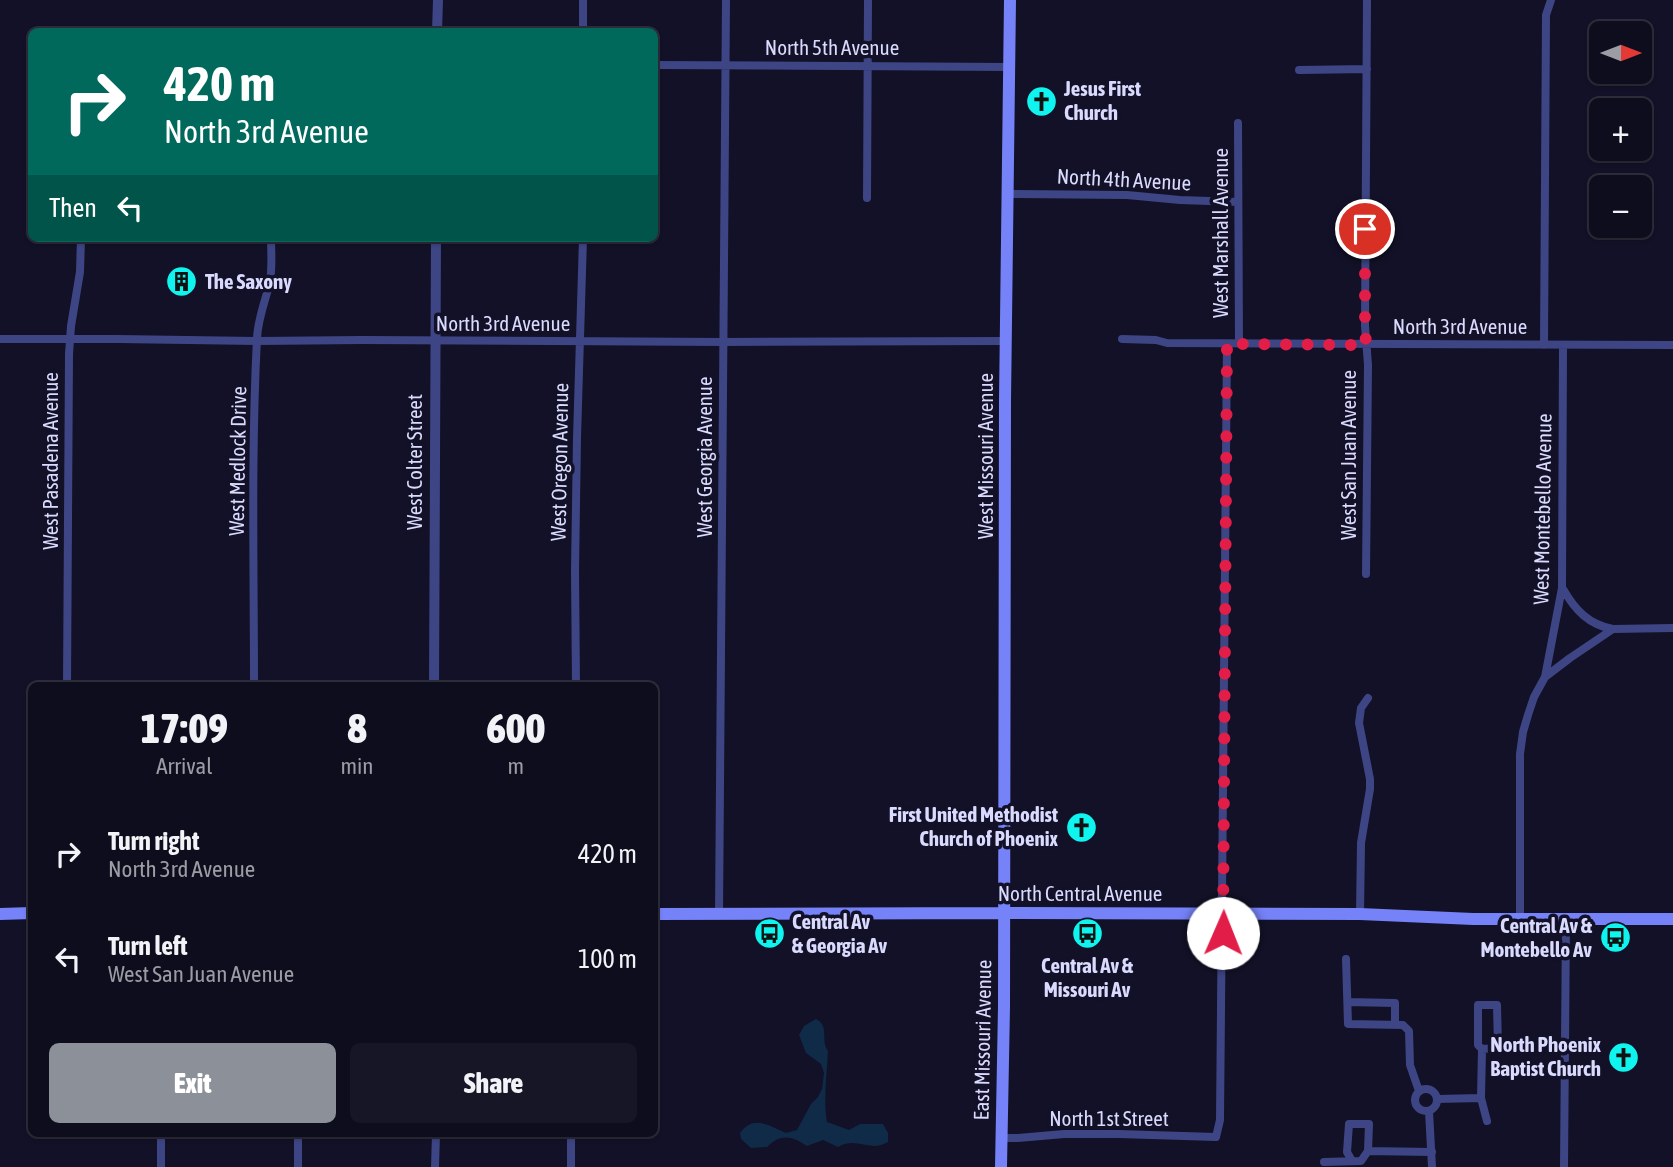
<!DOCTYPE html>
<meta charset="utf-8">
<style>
:root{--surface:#0e0d1d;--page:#171626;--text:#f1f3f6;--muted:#9b9ca4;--line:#2e2d3b;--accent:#8c9099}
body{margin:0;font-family:"Asap Condensed",sans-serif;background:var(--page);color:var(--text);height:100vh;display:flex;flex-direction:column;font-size:26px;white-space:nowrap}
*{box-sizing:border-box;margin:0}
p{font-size:23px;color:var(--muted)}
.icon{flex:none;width:38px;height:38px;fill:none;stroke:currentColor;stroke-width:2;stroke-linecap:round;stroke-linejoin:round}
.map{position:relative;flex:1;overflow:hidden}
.details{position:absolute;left:28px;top:682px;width:630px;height:455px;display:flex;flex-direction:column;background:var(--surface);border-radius:10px;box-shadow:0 2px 5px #0004,0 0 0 2px var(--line)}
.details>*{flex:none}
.hud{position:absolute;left:28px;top:28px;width:630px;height:214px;border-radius:10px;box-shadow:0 2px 5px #0004,0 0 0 2px var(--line);background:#00695c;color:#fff;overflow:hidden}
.needle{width:46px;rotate:90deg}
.tools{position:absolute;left:1589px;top:21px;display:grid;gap:14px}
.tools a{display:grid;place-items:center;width:63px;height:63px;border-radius:10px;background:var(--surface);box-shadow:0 2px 5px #0004,0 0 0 2px var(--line);font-size:35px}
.pin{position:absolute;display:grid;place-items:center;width:60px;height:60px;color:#fff;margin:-30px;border:4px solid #fff;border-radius:50%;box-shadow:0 2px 7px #0007}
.me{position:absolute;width:77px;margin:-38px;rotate:1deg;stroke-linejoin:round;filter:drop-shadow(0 0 5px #0008)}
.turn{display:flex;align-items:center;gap:24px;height:147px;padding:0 21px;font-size:32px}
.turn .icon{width:91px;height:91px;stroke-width:2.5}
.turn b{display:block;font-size:49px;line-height:60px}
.then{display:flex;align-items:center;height:66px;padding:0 21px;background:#0003;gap:14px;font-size:26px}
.eta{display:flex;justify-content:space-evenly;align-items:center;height:119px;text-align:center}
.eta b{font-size:42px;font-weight:800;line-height:49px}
.action{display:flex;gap:14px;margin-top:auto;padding:14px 21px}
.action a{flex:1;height:80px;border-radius:10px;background:var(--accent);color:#fff;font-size:28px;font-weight:800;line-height:80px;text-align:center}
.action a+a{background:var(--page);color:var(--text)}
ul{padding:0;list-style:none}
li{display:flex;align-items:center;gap:21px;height:105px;padding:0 21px}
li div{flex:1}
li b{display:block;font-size:26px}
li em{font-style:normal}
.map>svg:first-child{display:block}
</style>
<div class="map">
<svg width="1673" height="1167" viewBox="0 0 1673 1167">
<rect width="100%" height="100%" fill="#121127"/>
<!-- water -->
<path fill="#0f2b48" d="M816 1019C830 1026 820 1040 828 1051 827 1074 823 1099 827 1122L849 1130 860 1124H883L888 1133V1142C869 1153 858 1136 838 1147L823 1140 807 1146C792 1136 781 1133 767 1147L751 1148 741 1139 740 1133C754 1114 769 1126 786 1133L797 1130 811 1104 818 1097 822 1089 824 1073 821 1064 806 1053 799 1035 804 1026Z"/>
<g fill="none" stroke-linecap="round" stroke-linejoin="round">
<!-- minor -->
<path stroke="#3e4584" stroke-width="8" d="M583 32V0
M654 65 1009 67
M1299 70 1367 69
M1238 123 1239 344
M1009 194 1127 195 1180 200 1238 202
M867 198 868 0
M0 339H118L257 341 362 340 723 342 1007 341
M1122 339 1156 340 1167 343 1673 345
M1544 345 1546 15 1551 0
M1366 574 1368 365 1365 326 1367 0
M1563 589C1575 610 1589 625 1613 629
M1545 677 1570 658 1613 629 1673 628
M67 686 69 354 71 326 80 272 81 238
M254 686C254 570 251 454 257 338 258 319 264 304 269 286 273 271 271 254 271 238
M576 686 575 571 577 438 583 238
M1360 914 1361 843 1370 789V779L1359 723 1361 708 1368 698
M719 915 726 0
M1520 919V754L1523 732 1528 715 1534 697 1545 677 1562 588 1563 345
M1346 959 1348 1024 1403 1025 1409 1031 1410 1065 1419 1091
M1348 1002 1395 1003V1024
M1415 1100a11 11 0 1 1 22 0a11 11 0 1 1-22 0Z
M1481 1098 1482 1049 1478 1045V1005H1497L1498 1048 1482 1049
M1437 1099 1481 1098 1487 1121
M1429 1111 1432 1167
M1001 1138H1018L1064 1134H1119L1216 1137 1220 1120 1227 344
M1352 1161 1347 1152 1349 1124H1369L1368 1151 1432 1152
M1324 1162 1361 1161 1368 1151
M161 1167V1134
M298 1167V1134
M435 1167 436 1134
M571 1167V1134
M1564 1167 1566 920"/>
<!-- tertiary -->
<path stroke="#3e4584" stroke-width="10" d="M437 32 438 0
M434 686 436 238"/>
<!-- secondary -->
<path stroke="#7582f8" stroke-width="12" d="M0 914 32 913
M654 914 1004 913 1360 914 1473 919H1673
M1001 1167 1004 1007 1005 401 1010 0"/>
</g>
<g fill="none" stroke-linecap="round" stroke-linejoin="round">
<!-- route -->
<path stroke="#e11d48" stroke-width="12" stroke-dasharray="0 21.6" d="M1223 933 1227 344 1366 345 1365 326V229"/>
</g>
<!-- icons -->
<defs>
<symbol id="church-disc" viewBox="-11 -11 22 22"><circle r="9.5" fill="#0ff4ee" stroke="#121127"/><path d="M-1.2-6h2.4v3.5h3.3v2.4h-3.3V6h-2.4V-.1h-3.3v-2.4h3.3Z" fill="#111"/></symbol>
<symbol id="building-disc" viewBox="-11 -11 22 22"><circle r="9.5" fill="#0ff4ee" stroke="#121127"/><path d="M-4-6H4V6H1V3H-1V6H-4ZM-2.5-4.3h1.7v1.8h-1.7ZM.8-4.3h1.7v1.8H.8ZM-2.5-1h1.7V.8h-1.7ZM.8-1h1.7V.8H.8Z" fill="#111"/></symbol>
<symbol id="bus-disc" viewBox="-11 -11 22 22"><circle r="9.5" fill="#0ff4ee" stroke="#121127"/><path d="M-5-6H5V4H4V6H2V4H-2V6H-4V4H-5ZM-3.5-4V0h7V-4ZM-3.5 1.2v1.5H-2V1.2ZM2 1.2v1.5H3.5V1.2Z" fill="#111"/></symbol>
</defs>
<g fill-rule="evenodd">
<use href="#church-disc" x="1024" y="84" width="35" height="35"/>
<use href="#building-disc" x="164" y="264" width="35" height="35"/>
<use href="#church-disc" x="1064" y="810" width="35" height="35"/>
<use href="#bus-disc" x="752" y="916" width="35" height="35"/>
<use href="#bus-disc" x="1070" y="916" width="35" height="35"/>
<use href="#bus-disc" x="1598" y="920" width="35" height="35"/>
<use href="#church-disc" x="1606" y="1040" width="35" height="35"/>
</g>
<g text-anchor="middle" stroke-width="7" stroke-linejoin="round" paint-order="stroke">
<!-- street labels -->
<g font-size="21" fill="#d9dafd" stroke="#121127">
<text x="832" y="55">North 5th Avenue</text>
<text transform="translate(1124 180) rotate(3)" y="7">North 4th Avenue</text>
<text transform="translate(1221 233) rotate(-90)" y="7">West Marshall Avenue</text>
<text x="503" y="331">North 3rd Avenue</text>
<text x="1460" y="334">North 3rd Avenue</text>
<text transform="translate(1349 455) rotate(-90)" y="7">West San Juan Avenue</text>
<text transform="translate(986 456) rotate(-90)" y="7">West Missouri Avenue</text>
<text transform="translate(705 457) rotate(-90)" y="7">West Georgia Avenue</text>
<text transform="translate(51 461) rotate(-90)" y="7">West Pasadena Avenue</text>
<text transform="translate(238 461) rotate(-89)" y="7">West Medlock Drive</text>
<text transform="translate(415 462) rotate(-90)" y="7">West Colter Street</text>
<text transform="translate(560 462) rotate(-89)" y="7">West Oregon Avenue</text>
<text transform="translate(1543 509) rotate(-89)" y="7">West Montebello Avenue</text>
<text x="1080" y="901">North Central Avenue</text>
<text transform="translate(983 1040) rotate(-89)" y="7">East Missouri Avenue</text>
<text x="1109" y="1126">North 1st Street</text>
</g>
<!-- poi labels -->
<g font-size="21" font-weight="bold" fill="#d9dafd" stroke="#121127" text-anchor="start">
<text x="1064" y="96">Jesus First<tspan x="1064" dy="24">Church</tspan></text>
<text x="205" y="289">The Saxony</text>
<text x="1058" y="822" text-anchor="end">First United Methodist<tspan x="1058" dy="24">Church of Phoenix</tspan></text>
<text x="792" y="929">Central Av<tspan x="792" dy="24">&amp; Georgia Av</tspan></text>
<text x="1592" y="933" text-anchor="end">Central Av &amp;<tspan x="1592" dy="24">Montebello Av</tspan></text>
<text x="1087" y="973" text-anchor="middle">Central Av &amp;<tspan x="1087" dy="24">Missouri Av</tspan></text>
<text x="1601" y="1052" text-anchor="end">North Phoenix<tspan x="1601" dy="24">Baptist Church</tspan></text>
</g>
</g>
</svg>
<div class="tools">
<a><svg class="needle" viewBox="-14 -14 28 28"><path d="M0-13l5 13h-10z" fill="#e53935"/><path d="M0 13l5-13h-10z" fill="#9b9ca4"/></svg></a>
<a>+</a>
<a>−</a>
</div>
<div class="pin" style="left:1365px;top:229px;background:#d93025"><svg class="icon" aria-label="arrive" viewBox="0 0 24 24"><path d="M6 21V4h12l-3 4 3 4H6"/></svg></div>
<svg class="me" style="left:1223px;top:933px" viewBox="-20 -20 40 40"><circle r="19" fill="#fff"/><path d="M0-13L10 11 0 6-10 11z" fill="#e11d48"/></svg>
<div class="hud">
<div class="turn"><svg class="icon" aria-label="right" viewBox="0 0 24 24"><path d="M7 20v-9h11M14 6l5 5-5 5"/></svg><div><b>420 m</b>North 3rd Avenue</div></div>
<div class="then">Then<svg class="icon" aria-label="left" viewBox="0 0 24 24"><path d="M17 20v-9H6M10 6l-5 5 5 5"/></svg></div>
</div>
<section class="details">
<div class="eta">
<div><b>17:09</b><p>Arrival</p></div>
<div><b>8</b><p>min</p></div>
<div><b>600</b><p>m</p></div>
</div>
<ul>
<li><svg class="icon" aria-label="right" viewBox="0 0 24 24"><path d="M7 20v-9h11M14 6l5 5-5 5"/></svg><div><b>Turn right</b><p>North 3rd Avenue</p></div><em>420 m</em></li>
<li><svg class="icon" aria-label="left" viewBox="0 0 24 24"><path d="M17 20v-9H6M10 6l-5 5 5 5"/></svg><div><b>Turn left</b><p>West San Juan Avenue</p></div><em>100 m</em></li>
</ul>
<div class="action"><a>Exit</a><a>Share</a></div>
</section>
</div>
